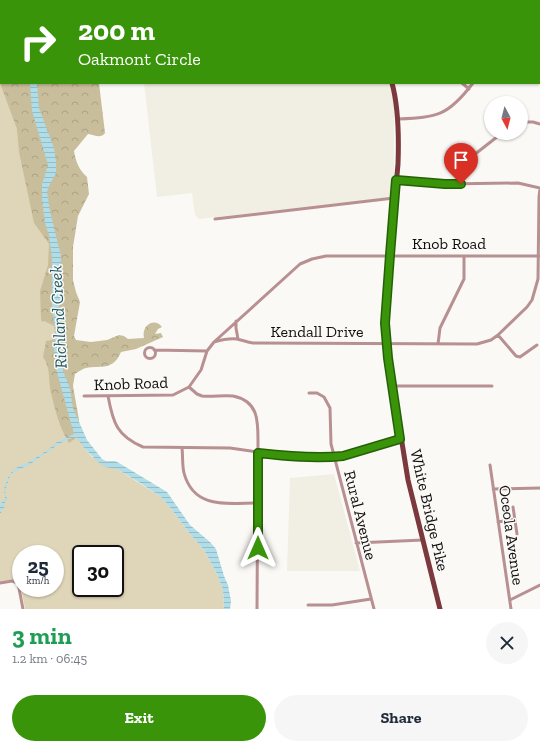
<!DOCTYPE html>
<meta charset="utf-8">
<style>
:root{--surface:#fff;--page:#f6f6f7;--text:#1f2937;--muted:#747a83;--accent:#39940a}
body{margin:0;font-family:"Zilla Slab",serif;background:var(--page);color:var(--text);height:100vh;display:flex;flex-direction:column;font-size:15px;white-space:nowrap}
*{box-sizing:border-box;margin:0}
p{font-size:13px;color:var(--muted)}
.icon{flex:none;width:22px;height:22px;fill:none;stroke:currentColor;stroke-width:2;stroke-linecap:round;stroke-linejoin:round}
.map{position:relative;height:609px;overflow:hidden}
.side{display:flex;flex-direction:column;background:var(--surface);flex:1}
.side>*{flex:none}
.hud{position:absolute;left:0px;top:0px;width:540px;height:84px;box-shadow:0 1px 3px #0004;background:#39940a;color:#fff;overflow:hidden}
.needle{width:26px;rotate:173deg}
.controls{position:absolute;left:484px;top:96px;display:grid;gap:8px}
.controls a{display:grid;place-items:center;width:44px;height:44px;border-radius:50%;background:var(--surface);box-shadow:0 1px 3px #0004;font-size:20px}
.speed{position:absolute;left:12px;top:545px;display:flex;gap:8px;font-size:20px;font-weight:700;text-align:center}
.speed>*{display:grid;place-content:center;width:52px;height:52px;border-radius:50%;background:var(--surface);box-shadow:0 1px 3px #0004;line-height:1}
.speed small{font-size:10px;font-weight:400}
.speed .limit{border:2px solid #111;border-radius:6px;background:#fff;color:#111}
.pin{position:absolute;display:grid;place-items:center;width:34px;height:34px;color:#fff;margin:-41px -17px;border-radius:50% 50% 50% 0;rotate:-45deg;box-shadow:0 0 4px #0007}
.pin .icon{rotate:45deg}
.me{position:absolute;width:44px;margin:-22px;rotate:0deg;stroke-linejoin:round;filter:drop-shadow(0 0 3px #0008)}
.turn{display:flex;align-items:center;gap:14px;height:84px;padding:0 12px;font-size:18px}
.turn .icon{width:52px;height:52px;stroke-width:2.5}
.turn b{display:block;font-size:28px;line-height:34px}
.round{display:grid;place-items:center;flex:none;width:42px;height:42px;border-radius:21px;background:var(--page)}
.headline{display:flex;align-items:center;justify-content:space-between;height:68px;padding:0 12px}
h1{font-size:24px;font-weight:700;line-height:30px;color:#1e9e55}
.cta{display:flex;gap:8px;margin-top:auto;padding:8px 12px}
.cta a{flex:1;height:46px;border-radius:24px;background:var(--accent);color:#fff;font-size:16px;font-weight:700;line-height:46px;text-align:center}
.cta a+a{background:var(--page);color:var(--text)}
.map>svg:first-child{display:block}
</style>
<div class="map">
<svg width="540" height="609" viewBox="0 0 540 609">
<defs>
<pattern id="forest-crowns" width="20" height="18" patternUnits="userSpaceOnUse"><rect width="20" height="18" fill="#c9be9b"/><path d="M2 6a3 3 0 1 1 6 0M12 15a3 3 0 1 1 6 0" fill="none" stroke="#aca284"/></pattern>
<pattern id="water-rules" width="6" height="5" patternUnits="userSpaceOnUse"><rect width="6" height="5" fill="#b0dde7"/><path d="M0 2.5h6" fill="none" stroke="#96bcc5"/></pattern>
</defs>
<rect width="100%" height="100%" fill="#faf9f6"/>
<!-- built -->
<path fill="#f1eee3" d="M156 0H363L364 1H156Z
M144 83H391L394 91V198L199 219 195 215 192 193 157 197Z
M334 474 360 571H287L290 478Z"/>
<!-- green -->
<path fill="#dfd6b9" fill-rule="evenodd" d="M0 21 1 83H30L49 235 52 303 85 449 92 457 117 469 161 497 172 510 190 534 204 550 217 574 223 590 224 609H25L21 588H55V554H21V587C18 577 9 580 0 582ZM81 554H115V588H81Z"/>
<!-- forest -->
<path fill="url(#forest-crowns)" d="M0 5H1V83H99L105 133C101 139 94 135 88 134L74 151C76 162 79 170 87 177L89 194 78 216 73 247V280L76 292 80 302 74 336 76 340 91 342 107 340 119 335 124 336 128 339 144 338C141 325 155 317 162 327L158 329 155 334 161 333 163 337 136 349 121 352C113 371 102 365 86 368 82 369 78 372 75 374L73 386 79 420 76 438 69 443C60 429 55 410 51 393 48 381 51 367 43 357L46 341 52 340 55 333 54 326 44 321 42 322 41 319 40 291 48 265 49 244 34 223 19 152 17 129 0 83Z"/>
<!-- water -->
<path fill="url(#water-rules)" d="M30 83H37L39 108 54 148 56 161V173L49 186 47 192 50 211 61 256 60 279 61 300 59 305 62 339 61 356 63 371 70 388 73 408 87 440 102 459 106 461H115L119 463 167 492 190 525 210 542 216 549 224 576 228 585 231 601 230 609H224L223 590 217 574 204 550 190 534 172 510 161 497 140 483 117 469 105 467 98 462 85 449 76 437 66 440 56 446 29 465 13 472 10 476 5 491 7 499 4 504 5 507 2 509 1 513H0V505L5 498 4 489 8 477 13 470 21 465 26 464 49 449 57 442 74 434 56 369 54 349 56 333 54 322 52 303V259L49 235 45 223 42 199V184L48 165 32 111Z"/>
<g fill="none" stroke-linecap="round" stroke-linejoin="round">
<!-- stream -->
<path stroke="#b0dde7" stroke-width="1" d="M12 1V0"/>
<!-- street -->
<path stroke="#b89091" stroke-width="3" d="M427 0V1
M539 2H540
M539 74H540
M462 83 469 89
M398 119C438 117 448 116 473 83
M521 122H533L540 124
M396 180 445 184 518 183 540 188
M461 184 462 168 465 162 502 133
M215 219 394 198
M236 321V328L238 339
M498 335 516 356 520 357 537 345
M214 342C221 340 229 338 237 339 242 340 247 342 253 343L477 344 491 340 498 335 527 307 532 300 538 279 539 197 540 189
M438 344 440 328 464 279V256
M144.5 353a5.5 5.5 0 1 1 11 0a5.5 5.5 0 1 1-11 0Z
M154 350 207 351
M392 386H492
M189 387 197 394 202 396C212 397 223 395 233 396 258 401 258 420 258 440L257 609
M309 393H317L324 397 330 408 331 444 374 609
M84 396 173 395 189 387 201 370 207 351 214 342 300 264 312 259 326 256H540
M108 396C113 423 117 436 143 447L230 448 279 455 334 457 343 456 400 439
M182 448C183 456 182 465 184 473 194 510 228 503 258 503
M490 465 511 609
M493 489 540 488
M513 507 517 534
M498 522 515 519
M356 543 423 540
M0 583 12 581 18 583 23 609
M510 600 540 585
M308 605H332L371 599"/>
<!-- primary -->
<path stroke="#7b393e" stroke-width="5" d="M367 0V1
M392 83C399 109 399 137 398 164L385 312 386 343 408 480 440 609"/>
</g>
<g fill="none" stroke-linecap="round" stroke-linejoin="round">
<defs>
<path id="route" d="M258 548V453C285 456 315 459 343 456L400 439 388 358 385 323 390 255 396 180 445 184H461"/>
</defs>
<!-- route casing -->
<use href="#route" stroke="#256006" stroke-width="10"/>
<!-- route -->
<use href="#route" stroke="#39940a" stroke-width="7"/>
</g>
<g text-anchor="middle" stroke-width="3" stroke-linejoin="round" paint-order="stroke">
<!-- street labels -->
<g font-size="16" fill="#100f0e" stroke="#faf9f6">
<text x="449" y="249">Knob Road</text>
<text x="317" y="337">Kendall Drive</text>
<text transform="translate(131 383) rotate(-2)" y="6">Knob Road</text>
<text transform="translate(430 510) rotate(77)" y="6">White Bridge Pike</text>
<text transform="translate(361 515) rotate(76)" y="6">Rural Avenue</text>
<text transform="translate(512 535) rotate(82)" y="6">Oceola Avenue</text>
</g>
<!-- water labels -->
<g font-size="17" font-style="italic" fill="#205c67" stroke="#faf9f6">
<text transform="translate(58 317) rotate(-93)" y="6">Richland Creek</text>
</g>
</g>
</svg>
<div class="controls">
<a><svg class="needle" viewBox="-14 -14 28 28"><path d="M0-13l5 13h-10z" fill="#e53935"/><path d="M0 13l5-13h-10z" fill="#747a83"/></svg></a>
</div>
<div class="speed"><div>25<small>km/h</small></div><div class="limit">30</div></div>
<div class="pin" style="left:461px;top:184px;background:#d93025"><svg class="icon" aria-label="arrive" viewBox="0 0 24 24"><path d="M6 21V4h12l-3 4 3 4H6"/></svg></div>
<svg class="me" style="left:258px;top:548px" viewBox="-20 -20 40 40"><path d="M0-17L14 15 0 8-14 15z" fill="#39940a" stroke="#fff" stroke-width="4"/></svg>
<div class="hud">
<div class="turn"><svg class="icon" aria-label="right" viewBox="0 0 24 24"><path d="M7 20v-9h11M14 6l5 5-5 5"/></svg><div><b>200 m</b>Oakmont Circle</div></div>
</div>
</div>
<section class="side">
<div class="headline"><div><h1>3 min</h1><p>1.2 km · 06:45</p></div><a class="round"><svg class="icon" aria-label="close" viewBox="0 0 24 24"><path d="M6 6l12 12M18 6L6 18"/></svg></a></div>
<div class="cta"><a>Exit</a><a>Share</a></div>
</section>
